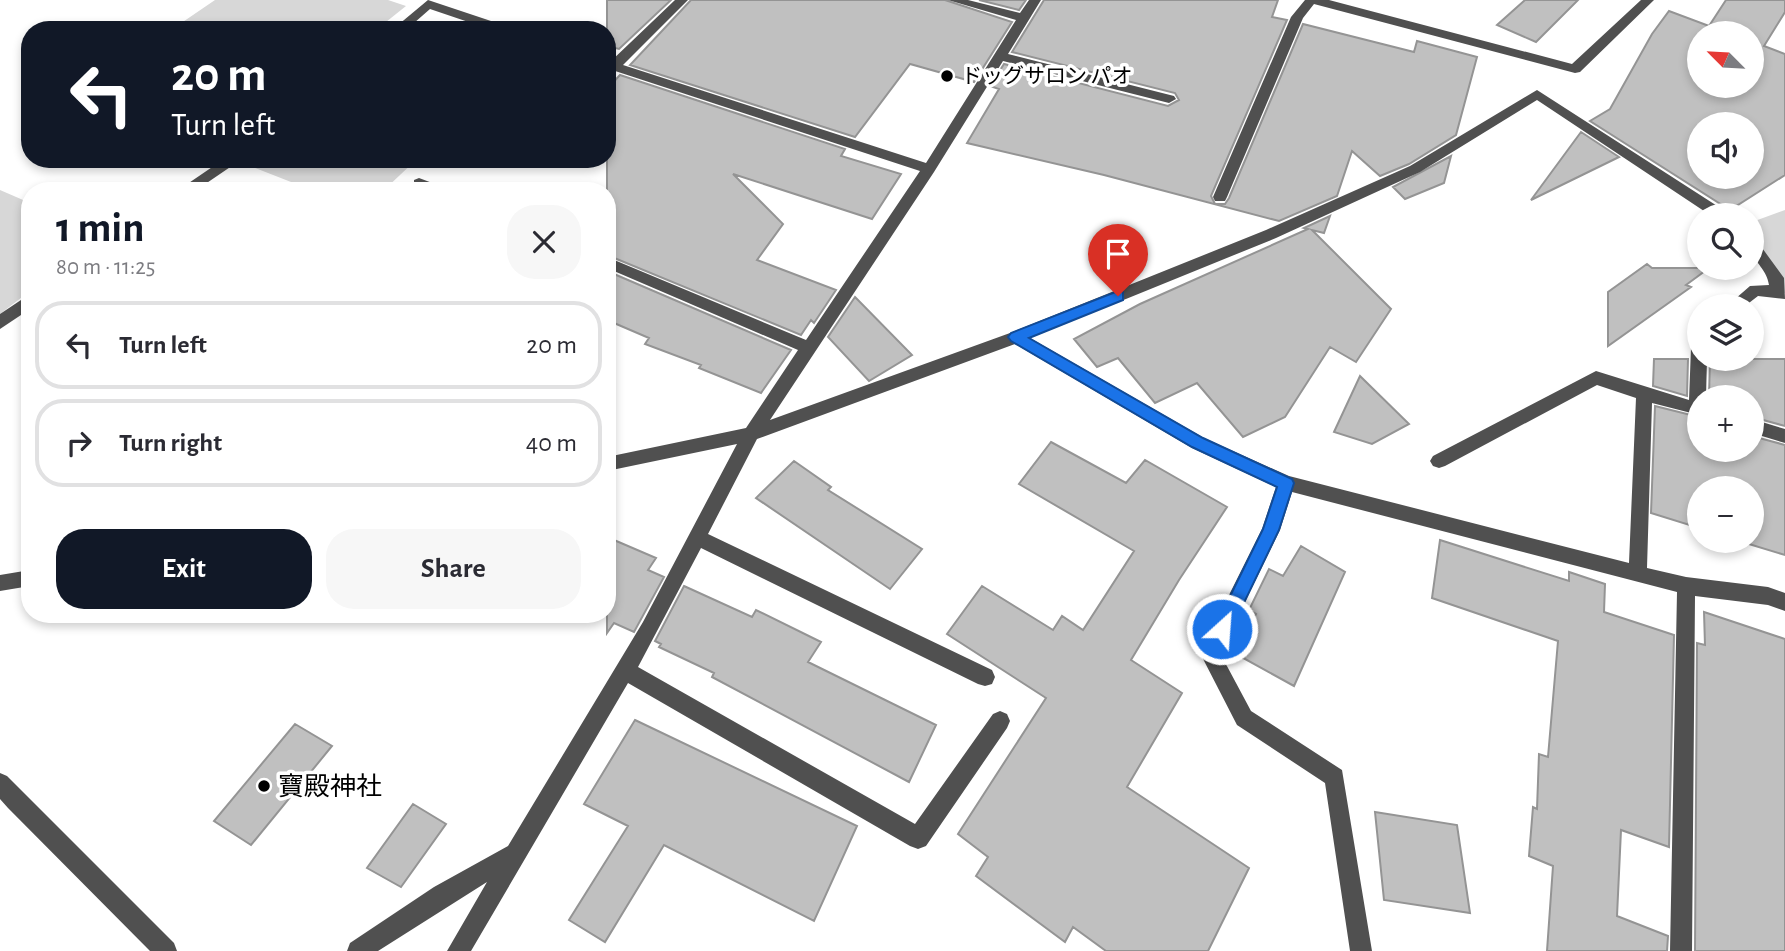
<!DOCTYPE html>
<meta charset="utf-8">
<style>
:root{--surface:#fff;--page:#f7f7f7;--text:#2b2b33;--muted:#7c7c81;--line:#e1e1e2;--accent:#111827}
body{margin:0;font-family:"Alegreya Sans","Noto Sans JP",sans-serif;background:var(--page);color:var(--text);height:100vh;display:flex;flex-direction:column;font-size:26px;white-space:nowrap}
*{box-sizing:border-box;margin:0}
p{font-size:23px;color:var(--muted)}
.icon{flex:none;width:38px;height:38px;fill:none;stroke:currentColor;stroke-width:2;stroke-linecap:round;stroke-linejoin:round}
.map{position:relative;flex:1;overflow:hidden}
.drawer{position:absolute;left:21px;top:182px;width:595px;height:441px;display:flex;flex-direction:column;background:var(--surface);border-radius:28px;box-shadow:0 4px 10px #0003}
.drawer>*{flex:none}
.hud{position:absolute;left:21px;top:21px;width:595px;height:147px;border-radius:28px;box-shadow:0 4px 10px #0003;background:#111827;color:#fff;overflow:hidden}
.needle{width:46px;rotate:294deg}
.buttons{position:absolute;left:1687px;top:21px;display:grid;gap:14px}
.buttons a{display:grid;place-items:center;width:77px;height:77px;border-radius:50%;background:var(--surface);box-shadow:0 4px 10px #0003;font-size:35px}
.pin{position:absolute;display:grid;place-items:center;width:60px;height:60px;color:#fff;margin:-72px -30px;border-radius:50% 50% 50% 0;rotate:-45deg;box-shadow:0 0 7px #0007}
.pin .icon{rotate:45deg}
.me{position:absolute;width:77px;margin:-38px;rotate:26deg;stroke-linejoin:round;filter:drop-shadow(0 0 5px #0008)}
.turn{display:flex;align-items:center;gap:24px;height:147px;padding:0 35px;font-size:32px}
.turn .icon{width:91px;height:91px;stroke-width:2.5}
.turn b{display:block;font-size:49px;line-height:60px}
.round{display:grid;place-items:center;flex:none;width:74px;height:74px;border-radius:28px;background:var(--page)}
.headline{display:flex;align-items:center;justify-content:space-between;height:119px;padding:0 35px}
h1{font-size:42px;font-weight:700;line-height:52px;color:var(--accent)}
.action{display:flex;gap:14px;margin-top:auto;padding:14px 35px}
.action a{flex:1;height:80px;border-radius:28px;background:var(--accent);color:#fff;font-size:28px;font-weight:700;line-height:80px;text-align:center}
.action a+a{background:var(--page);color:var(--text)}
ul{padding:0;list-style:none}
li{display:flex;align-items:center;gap:21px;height:88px;margin:0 14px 10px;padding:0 21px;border:4px solid var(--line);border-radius:28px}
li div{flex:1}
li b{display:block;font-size:26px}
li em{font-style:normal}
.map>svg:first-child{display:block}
</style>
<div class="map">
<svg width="1785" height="951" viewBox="0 0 1785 951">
<rect width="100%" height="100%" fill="#fff"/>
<!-- green -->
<path fill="#d7d7d7" d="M215 0H388L406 6 376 30H171Z
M243 159H417L383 191H314L240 162Z
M0 190 30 203V291L0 314Z
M1785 210V293L1778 291 1776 278 1752 245V222Z"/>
<!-- building -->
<path fill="#c0c0c0" stroke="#949494" stroke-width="2" fill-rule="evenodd" d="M607 0H671L619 49 607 46Z
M691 0H945L1012 22 974 82 910 64 855 137 630 65Z
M979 0H1026L1019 10Z
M1044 0H1278L1272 17 1287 20 1211 196 1215 204H1225L1229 198 1303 24 1414 52 1417 41 1477 57 1456 135 1409 164 1380 176 1352 151 1337 196 1279 221 1104 175 967 143 999 89 990 86 1004 64 1168 106 1179 100 1175 93 1012 52Z
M1525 0H1578L1536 42 1497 25Z
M1726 0H1785V12L1764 46 1785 54V175L1730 210 1590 121 1610 109 1652 34 1669 11 1709 26ZM1699 33H1752V86H1699ZM1699 124H1752V177H1699Z
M620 75 845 149 841 156 901 174 872 219 733 174 783 224 757 260 836 290 814 323 811 320 801 335 607 255V89Z
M1581 132 1619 157 1531 200Z
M1451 156 1444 183 1405 199 1393 187Z
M1330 216 1324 233 1312 230 1391 309 1356 362 1330 347 1285 417 1243 437 1197 383 1155 403 1118 358 1097 367 1074 339 1140 304 1308 229 1304 228Z
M1647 264 1652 268H1709L1686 285 1691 287 1608 346V292Z
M607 271 791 350 761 393 699 368 701 365 645 344 649 338 607 320Z
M855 297 912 355 869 381 828 337Z
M1654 359H1688L1687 396 1653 386Z
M1710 359H1785V426L1752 417V397H1709Z
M1360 376 1409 424 1372 444 1334 432Z
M1655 406 1699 417V450H1752V436L1785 445V555L1739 541H1752V488H1699V528L1651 513Z
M1051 442 1126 483 1145 460 1227 507 1179 580 1131 660 1182 693 1127 787 1249 868 1208 951H1106L1073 927 1065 942 976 876 988 857 958 834 1046 698 947 634 982 586 1053 630 1062 616 1083 630 1134 551 1019 484Z
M794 461 831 487 828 490 922 549 890 589 756 498Z
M607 537 656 558 648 570 664 577 634 632 614 623 607 633Z
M1440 540 1569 581V572L1605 584 1604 612 1674 635 1669 847 1621 830 1617 916 1668 936 1667 951H1547L1553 866 1529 856 1533 807 1537 809 1539 754 1548 757 1558 641 1432 598Z
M1301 546 1345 572 1294 686 1236 654 1256 614 1249 610 1269 569 1283 576Z
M684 586 752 617 756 610 821 642 808 662 936 725 909 782 712 677 714 673 659 647 661 644 655 641Z
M1704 612 1785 639V951H1695L1697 643 1705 645Z
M635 720 857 826 814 921 664 845 605 942 569 920 628 826 584 804Z
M295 724 332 746 251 845 214 821Z
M413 804 446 824 401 887 367 868Z
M1375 812 1457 825 1470 913 1384 900Z"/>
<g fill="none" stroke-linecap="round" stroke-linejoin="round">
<!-- minor -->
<path fill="#505050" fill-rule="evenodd" d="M428 0 509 27 511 30H492L430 9 406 30H392Z
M675 0H688L623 65 926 163 1016 20 948 0H968L1020 13 1029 0H1041L1008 54 1174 96 1176 99 1169 103 1003 61 934 172 770 420 1010 333 1266 230 1410 166 1537 90 1725 211 1727 215H1710L1537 100 1420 172 1276 238 1030 338 1204 438 1289 476 1629 563 1636 398 1597 385 1445 466 1439 468 1433 466 1430 461 1433 456 1596 371 1689 400 1691 348 1693 344 1699 342V359H1707L1706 397H1699V415L1652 403 1647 568 1686 577 1768 587 1785 593V611L1768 605 1695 596 1692 951H1670L1677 592 1292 492 1280 530 1220 653 1251 711 1342 770 1372 951H1350L1325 783 1237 725 1200 653 1262 529 1276 487 1192 448 1015 344 757 439 708 534 992 670 995 677 992 684 985 686 978 684 701 548 638 667 915 824 993 714 1000 711 1007 714 1010 721 1007 728 926 846 918 849 910 846 628 683 471 951H447L487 882 378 951H347L350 943 434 887 508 846 643 622 737 444 607 471V457L746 428 798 350 607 268V257L806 340 920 171 609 69V63Z
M1305 0H1329L1572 64 1641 0H1654L1580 72 1575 73 1314 4 1303 18 1227 197 1225 201H1215L1213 197 1291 17Z
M224 159H242L195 191H177Z
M419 178 443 187 445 191H424L414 186V180Z
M1752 240 1757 241 1784 278 1785 299 1758 296 1745 306H1727L1750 286 1769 285C1766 265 1751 265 1752 240Z
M30 294V309L0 329V314Z
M1752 419 1785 429V443L1752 433Z
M30 570V586L0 591V575Z
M0 773 7 776 174 943 177 951H150L8 808 0 799Z"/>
</g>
<!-- route -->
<path fill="#1a73e8" stroke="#114b97" stroke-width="2" d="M1118 291 1123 292V300L1029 338 1203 438 1292 479 1294 483 1279 530 1229 634 1222 637 1216 634 1214 629 1263 529 1277 487 1192 447 1011 341 1008 337 1011 333Z"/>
<!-- markers -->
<g fill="#000" stroke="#fff" stroke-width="2.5">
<circle cx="947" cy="76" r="7"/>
<circle cx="264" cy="786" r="7"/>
</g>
<g text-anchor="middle" stroke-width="7" stroke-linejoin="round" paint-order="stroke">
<!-- far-poi labels -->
<g font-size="21" fill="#000" stroke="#fff" text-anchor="start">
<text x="961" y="83">ドッグサロン パオ</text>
</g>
<!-- poi labels -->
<g font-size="26" fill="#000" stroke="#fff" text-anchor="start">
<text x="278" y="795">寶殿神社</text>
</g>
</g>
</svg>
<div class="buttons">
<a><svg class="needle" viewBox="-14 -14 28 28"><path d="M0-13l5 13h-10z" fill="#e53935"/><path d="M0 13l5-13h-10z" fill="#7c7c81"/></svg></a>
<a><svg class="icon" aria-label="sound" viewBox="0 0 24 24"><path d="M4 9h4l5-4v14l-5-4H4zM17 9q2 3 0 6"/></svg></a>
<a><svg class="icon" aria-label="search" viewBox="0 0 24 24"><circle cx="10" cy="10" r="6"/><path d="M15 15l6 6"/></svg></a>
<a><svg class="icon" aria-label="layers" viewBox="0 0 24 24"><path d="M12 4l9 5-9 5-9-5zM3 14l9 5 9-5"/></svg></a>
<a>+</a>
<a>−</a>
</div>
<div class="pin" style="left:1118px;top:296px;background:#d93025"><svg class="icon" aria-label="arrive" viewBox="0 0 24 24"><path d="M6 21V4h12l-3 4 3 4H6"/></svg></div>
<svg class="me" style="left:1222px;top:629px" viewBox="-20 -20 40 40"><circle r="17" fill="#1a73e8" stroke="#fff" stroke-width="3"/><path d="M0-11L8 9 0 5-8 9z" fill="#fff"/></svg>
<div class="hud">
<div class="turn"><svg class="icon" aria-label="left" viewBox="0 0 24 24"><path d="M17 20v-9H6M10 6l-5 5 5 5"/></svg><div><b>20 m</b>Turn left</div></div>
</div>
<section class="drawer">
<div class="headline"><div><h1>1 min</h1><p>80 m · 11:25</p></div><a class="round"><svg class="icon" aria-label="close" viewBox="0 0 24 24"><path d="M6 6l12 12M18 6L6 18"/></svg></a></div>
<ul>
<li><svg class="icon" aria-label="left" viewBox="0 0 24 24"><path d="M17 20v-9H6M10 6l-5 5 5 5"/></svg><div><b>Turn left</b></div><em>20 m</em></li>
<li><svg class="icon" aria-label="right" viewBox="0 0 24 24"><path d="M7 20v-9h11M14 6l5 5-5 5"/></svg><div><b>Turn right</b></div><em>40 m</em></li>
</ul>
<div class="action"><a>Exit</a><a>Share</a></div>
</section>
</div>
